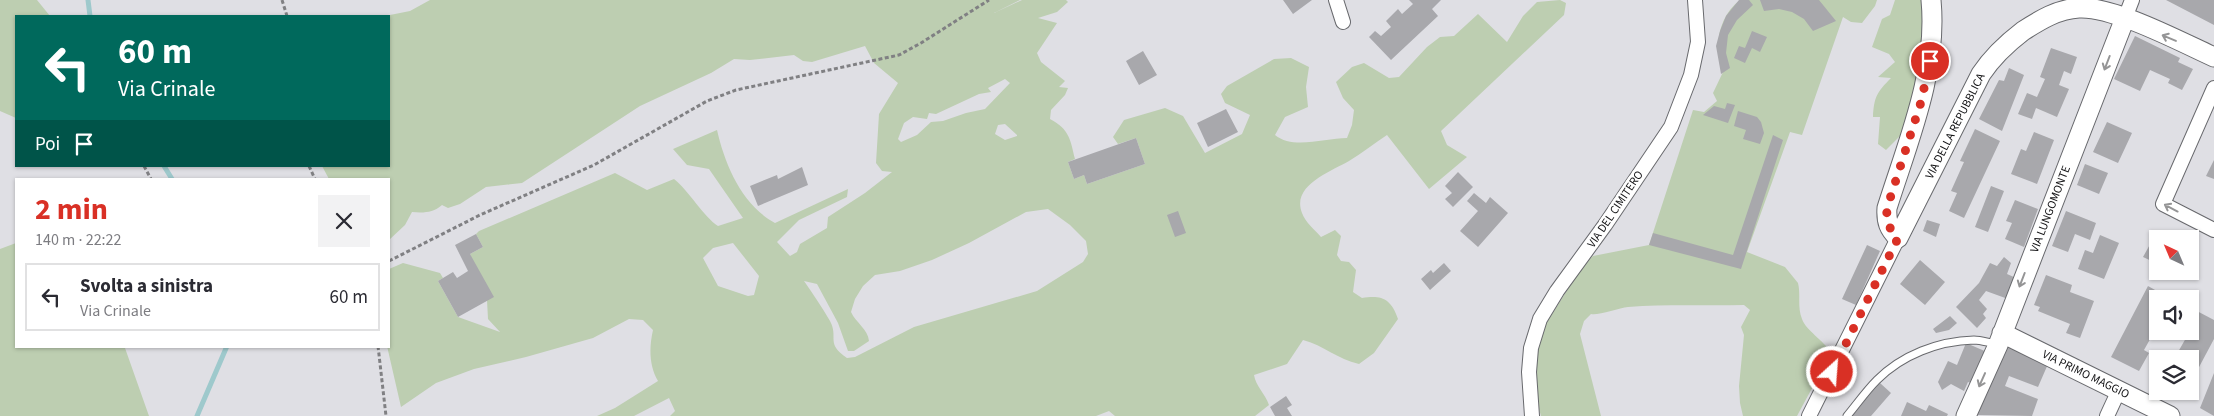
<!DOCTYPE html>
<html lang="it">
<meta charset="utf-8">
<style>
:root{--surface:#fff;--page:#f2f2f3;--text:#2b2b33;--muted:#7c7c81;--line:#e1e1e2;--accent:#d93025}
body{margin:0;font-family:"Source Sans 3",sans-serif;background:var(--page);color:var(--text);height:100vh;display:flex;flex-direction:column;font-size:19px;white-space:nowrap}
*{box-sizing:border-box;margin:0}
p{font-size:16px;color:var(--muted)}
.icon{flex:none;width:28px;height:28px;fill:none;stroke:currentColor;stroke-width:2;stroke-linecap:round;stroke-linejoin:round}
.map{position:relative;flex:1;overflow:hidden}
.side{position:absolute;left:15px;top:178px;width:375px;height:170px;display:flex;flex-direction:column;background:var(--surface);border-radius:0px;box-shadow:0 1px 4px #0004}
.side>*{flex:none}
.top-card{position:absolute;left:15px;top:15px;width:375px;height:152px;border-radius:0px;box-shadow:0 1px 4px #0004;background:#00695c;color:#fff;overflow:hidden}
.needle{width:32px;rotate:316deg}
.buttons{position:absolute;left:2149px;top:230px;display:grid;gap:10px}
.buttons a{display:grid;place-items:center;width:50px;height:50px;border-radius:0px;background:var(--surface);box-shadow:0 1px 4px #0004;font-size:25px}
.pin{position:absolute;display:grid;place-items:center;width:42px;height:42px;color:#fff;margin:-21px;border:2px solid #fff;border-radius:50%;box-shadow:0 1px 5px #0007}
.me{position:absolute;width:55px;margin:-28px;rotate:26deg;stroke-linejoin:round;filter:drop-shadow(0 0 4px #0008)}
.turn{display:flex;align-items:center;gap:18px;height:105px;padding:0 20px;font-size:22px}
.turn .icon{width:65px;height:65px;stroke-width:2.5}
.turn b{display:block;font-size:35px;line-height:42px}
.then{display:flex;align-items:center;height:48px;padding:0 20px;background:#0003;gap:10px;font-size:19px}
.round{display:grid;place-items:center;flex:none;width:52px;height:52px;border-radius:0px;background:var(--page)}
.headline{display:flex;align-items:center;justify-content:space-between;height:85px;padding:0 20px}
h1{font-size:30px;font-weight:700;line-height:38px;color:var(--accent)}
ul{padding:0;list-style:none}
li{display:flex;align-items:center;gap:15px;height:68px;margin:0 10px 8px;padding:0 10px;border:2px solid var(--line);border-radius:0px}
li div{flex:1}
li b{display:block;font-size:19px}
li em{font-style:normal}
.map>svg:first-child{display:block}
</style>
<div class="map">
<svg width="2214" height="416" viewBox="0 0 2214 416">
<rect width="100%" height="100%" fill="#dfdfe4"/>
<!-- green -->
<path fill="#bdceb1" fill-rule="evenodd" d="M0 0H37L50 16H16V118L0 111Z
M430 0H1020L994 13 1022 0H1066L1068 2 1057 12 1038 18 1057 23 1037 53 1041 62 1065 81 1059 87 1068 88 1065 95 1051 110 1050 119C1070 130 1070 139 1075 159L1068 162 1074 179 1084 175 1087 184 1145 164 1136 138 1118 144 1113 137 1124 120 1165 108 1183 116 1205 153 1242 134 1250 115 1225 103 1221 94 1227 86 1274 59 1291 58 1309 67 1306 87 1308 107 1285 117 1275 135C1293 150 1325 138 1347 138L1352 125 1354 110 1343 98 1336 82 1352 67 1364 63 1389 78 1399 77 1427 47 1440 37 1454 36 1478 14 1507 42 1523 16 1537 2 1560 0 1566 3 1564 15 1441 131 1447 145 1467 157 1429 189 1387 135C1375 143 1362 153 1349 161 1332 171 1291 185 1302 213 1305 222 1315 230 1321 237L1335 230 1341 236 1337 255 1341 261 1349 262 1356 270 1353 292 1362 298C1381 295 1391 298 1398 319L1374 353 1359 364C1337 359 1325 346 1303 340L1287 364 1254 375C1256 387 1265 393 1269 405L1255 416H1115L1109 411 1096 416H670L675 411 669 398 634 416H597L615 408 658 381C649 366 649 347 653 330L643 320 629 319 593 338 526 357 474 369 436 383 401 407 387 346H389V269L403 263 440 273 443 278 438 281 458 317 500 332 488 319 487 300 470 254 483 247 476 234 479 231 615 173 647 190 674 179C690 192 703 216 718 226L743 218 709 169 687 165 673 149 717 130C725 165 742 205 775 223L848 189 847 197 799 220 777 242 790 256 797 252 800 244 827 228 828 217 865 193 892 172 882 171 876 163 879 114 898 83 874 63 865 46 812 62 803 61 794 55 750 60 734 59 711 73 640 106 522 183 486 187 460 204 448 208 442 205C433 213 423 213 412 212L405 225 389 240V179H329L322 166H389V16H385L410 11ZM1005 79 1010 83 985 109 966 113 943 121 931 122 917 135 901 142 898 139 904 123 913 117 927 119 929 113 936 114 979 94 991 92 988 88ZM1005 124 1017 135V136L1005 140 995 134 998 125ZM1048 209 1070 225 1086 241 1088 254 1083 262 1037 291 914 327 855 357 847 358C825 343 839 338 830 321 822 307 813 294 804 281L817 284 838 323 848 351H854L869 341C868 329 856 323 851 312L855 299 863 286 875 275 900 271 932 260 969 243 1026 212ZM733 243 759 276 754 295 748 296 718 286 703 258 713 248Z
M1740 0H1877L1875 6 1862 23 1851 22 1843 17 1802 135 1790 132 1747 252 1785 267 1798 283C1801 295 1797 307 1802 319 1806 331 1824 340 1831 353L1797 416H1743L1740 403 1739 386 1744 335 1741 327 1750 310 1744 305C1705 306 1666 304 1628 307 1619 308 1597 316 1591 314L1584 321 1580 334 1601 416H1541L1534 392 1535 350 1542 330 1583 265 1593 256 1649 245 1693 110 1704 112 1717 101 1713 93 1723 72C1713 49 1718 16 1740 0Z
M1895 0H1922L1923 47 1908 114 1903 133 1886 150 1878 144 1880 117H1873C1874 97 1877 92 1891 78L1878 77 1895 62 1889 54 1872 47 1882 19 1890 15Z
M16 243V346H126L125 348 149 416H0V249Z"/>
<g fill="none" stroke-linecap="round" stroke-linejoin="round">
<!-- stream -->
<path stroke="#9ec9cc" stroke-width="5" d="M88 0 90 16
M164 166 172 179
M197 416 227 346"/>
</g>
<!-- building -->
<path fill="#a8a8ac" d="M1283 0H1312L1293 14Z
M1409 0H1441L1432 9 1438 16 1391 60 1369 37 1375 31 1381 36 1391 27 1386 21 1398 9 1402 14 1413 4Z
M1739 0H1749L1753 5 1737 20 1728 35 1726 53 1730 68 1721 74 1716 46 1720 31 1726 16Z
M1760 0H1819L1836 21 1813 31 1804 19 1792 12 1779 9 1764 11Z
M2166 0H2214V25Z
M1752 31 1767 37 1760 52 1752 48 1745 63 1734 58 1739 46 1745 48Z
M2135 36 2180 58 2178 62 2193 69 2182 90 2168 83 2170 79 2150 70 2140 91 2114 79Z
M2051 48 2077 57 2071 74 2064 71 2059 85 2069 89 2057 117 2036 108 2032 119 2018 114 2027 93 2037 97 2045 79 2040 77Z
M1143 51 1157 75 1139 85 1126 61Z
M2009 68 2024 75 2002 131 1979 119 1999 80 2004 81Z
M1727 103 1735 105 1728 123 1703 115 1714 106 1725 109Z
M1226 109 1238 132 1208 147 1197 123Z
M1738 111 1757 117 1761 122 1764 133 1760 144 1743 139 1746 130 1734 126Z
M2107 122 2132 133 2118 163 2093 152Z
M1975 129 2000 141 1964 218 1949 211 1957 193 1951 191 1964 162 1960 161Z
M2034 132 2054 140 2037 184 2011 174 2021 149 2026 151Z
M1773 135 1783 140 1741 269 1649 245 1653 233 1733 255Z
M1136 138 1145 164 1087 184 1084 175 1074 179 1068 162Z
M2214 160V179L2206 176Z
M2085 164 2108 173 2099 194 2077 185Z
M802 167 808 185 758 206 750 186 777 175 778 179Z
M1458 172 1473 187 1453 207 1445 199 1452 193 1445 186Z
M1991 186 2004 191 1988 232 1975 227Z
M1474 193 1486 203 1490 197 1508 213 1478 247 1460 231 1478 211 1467 201Z
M2015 200 2038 209 2024 247 2005 239 2012 223 2006 221Z
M1178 211 1186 233 1175 237 1167 215Z
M2066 211 2096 223 2090 240 2075 234 2068 252 2052 246Z
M1927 220 1940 224 1936 237 1923 231Z
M476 234 483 247 470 254 494 297 458 317 438 281 453 272 457 278 468 271 455 245Z
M2100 235 2119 243 2104 279 2078 269 2085 250 2093 253Z
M2153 239 2158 241V264L2143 257Z
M1867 245 1880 251 1856 305 1842 299Z
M2004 257 2011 263 2007 274 2016 278 2008 299 1986 291 1979 300 1987 309 1983 314 1986 318 1977 328 1956 307 1979 283 1990 263 1997 266Z
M1920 260 1945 282 1925 305 1900 284Z
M1444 263 1451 271 1430 290 1421 279 1431 270 1433 273Z
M2171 271H2188L2185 278Z
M2046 275 2072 285 2070 292 2094 301 2080 338 2066 333 2070 324 2038 311 2040 307 2034 305Z
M2148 286 2171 299H2158V325L2144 350 2149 353 2139 371 2111 357Z
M2195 310 2214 320V339L2190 384V359H2174L2190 331V318Z
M1950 316 1957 323 1949 330 1936 333 1933 329Z
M1966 343 1987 352 1973 384 1968 382 1964 391 1951 384 1942 390 1938 382 1948 361 1957 365Z
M2005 346 2048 364 2038 387 2009 376 2005 386 2038 399 2032 416 1977 415Z
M2214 373V416L2200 408Z
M1880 383 1891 393 1871 416H1851Z
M1286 396 1292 405 1287 408 1292 416H1275L1270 407Z
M1907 402 1926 411 1929 405 1948 414 1947 416H1901Z"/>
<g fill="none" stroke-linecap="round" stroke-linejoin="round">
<defs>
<path id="lane" d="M1847 416C1857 404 1866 391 1877 380 1902 355 1938 341 1974 340 1981 340 1989 343 1996 344"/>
<path id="street" d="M1336 0 1343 22
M2125 18 2132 0
M2214 88 2163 204 2214 230
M1532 416 1529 372 1531 348 1540 319 1557 291 1605 225 1671 127 1691 75 1698 42 1695 0
M1809 416 1898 238
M2107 416 2119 390"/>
<path id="secondary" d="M1931 0C1938 72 1908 141 1887 208 1886 222 1889 229 1898 238L1981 74C1993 56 2006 44 2023 31 2040 20 2058 9 2079 8 2113 6 2181 42 2214 57
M2002 333 2170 416
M1966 416 1998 345 2125 18"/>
</defs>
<!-- lane casing -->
<use href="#lane" stroke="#68696d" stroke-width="9"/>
<!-- street casing -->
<use href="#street" stroke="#68696d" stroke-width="16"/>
<!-- secondary casing -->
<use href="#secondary" stroke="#68696d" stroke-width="21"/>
<!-- path -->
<path stroke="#808083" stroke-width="3" stroke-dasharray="4 2.5" stroke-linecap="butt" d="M282 0 287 16
M144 166 151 179
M309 166 315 179
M389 261 480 215 594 165 707 101 736 90 899 55 921 43 989 0
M378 346 386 416"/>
<!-- lane -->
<use href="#lane" stroke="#fff" stroke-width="7"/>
<!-- street -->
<use href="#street" stroke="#fff" stroke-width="14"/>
<!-- secondary -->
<use href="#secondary" stroke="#fff" stroke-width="19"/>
</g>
<!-- one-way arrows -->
<defs><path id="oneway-shaft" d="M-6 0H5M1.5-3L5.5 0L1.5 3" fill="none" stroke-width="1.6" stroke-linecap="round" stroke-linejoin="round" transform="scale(1.25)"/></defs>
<g stroke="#959596">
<use href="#oneway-shaft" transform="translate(2169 38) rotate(-157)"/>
<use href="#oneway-shaft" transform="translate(2107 63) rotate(111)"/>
<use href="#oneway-shaft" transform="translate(2171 208) rotate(-152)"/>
<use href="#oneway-shaft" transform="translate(2022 280) rotate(111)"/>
<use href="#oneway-shaft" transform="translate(1982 380) rotate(114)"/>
</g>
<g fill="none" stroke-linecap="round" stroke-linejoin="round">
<!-- route -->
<path stroke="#d93025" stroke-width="9" stroke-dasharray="0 16.2" d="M1832 372 1898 238C1889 229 1886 222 1887 208L1921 102 1930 61"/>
</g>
<g text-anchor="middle" stroke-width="5" stroke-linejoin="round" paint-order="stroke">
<!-- street labels -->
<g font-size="12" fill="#131315" stroke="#fff">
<text transform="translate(1955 126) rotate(-63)" y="4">VIA DELLA REPUBBLICA</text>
<text transform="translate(1615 209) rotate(-56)" y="4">VIA DEL CIMITERO</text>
<text transform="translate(2050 209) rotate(-69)" y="4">VIA LUNGOMONTE</text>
<text transform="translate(2086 374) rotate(26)" y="4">VIA PRIMO MAGGIO</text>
</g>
</g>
</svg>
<div class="buttons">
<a><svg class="needle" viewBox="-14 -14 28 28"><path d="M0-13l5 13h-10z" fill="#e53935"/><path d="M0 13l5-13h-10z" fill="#7c7c81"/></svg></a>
<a><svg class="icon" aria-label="sound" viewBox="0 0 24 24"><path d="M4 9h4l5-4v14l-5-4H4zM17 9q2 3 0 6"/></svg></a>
<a><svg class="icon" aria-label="layers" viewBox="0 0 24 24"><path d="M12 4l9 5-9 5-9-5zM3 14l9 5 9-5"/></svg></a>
</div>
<div class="pin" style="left:1930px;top:61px;background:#d93025"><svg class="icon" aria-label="arrive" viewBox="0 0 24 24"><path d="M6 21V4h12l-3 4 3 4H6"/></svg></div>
<svg class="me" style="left:1832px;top:372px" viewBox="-20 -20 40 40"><circle r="17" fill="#d93025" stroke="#fff" stroke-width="3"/><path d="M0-11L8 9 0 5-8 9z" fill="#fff"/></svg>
<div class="top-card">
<div class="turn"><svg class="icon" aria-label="left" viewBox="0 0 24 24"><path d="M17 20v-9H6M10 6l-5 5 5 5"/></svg><div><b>60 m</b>Via Crinale</div></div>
<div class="then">Poi<svg class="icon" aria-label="arrive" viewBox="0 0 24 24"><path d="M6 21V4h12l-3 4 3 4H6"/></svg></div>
</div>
<section class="side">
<div class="headline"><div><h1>2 min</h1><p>140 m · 22:22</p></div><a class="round"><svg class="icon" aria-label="close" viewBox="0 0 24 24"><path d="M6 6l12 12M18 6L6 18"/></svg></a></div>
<ul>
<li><svg class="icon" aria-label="left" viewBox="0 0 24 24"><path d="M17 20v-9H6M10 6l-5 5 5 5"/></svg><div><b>Svolta a sinistra</b><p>Via Crinale</p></div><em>60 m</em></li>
</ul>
</section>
</div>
